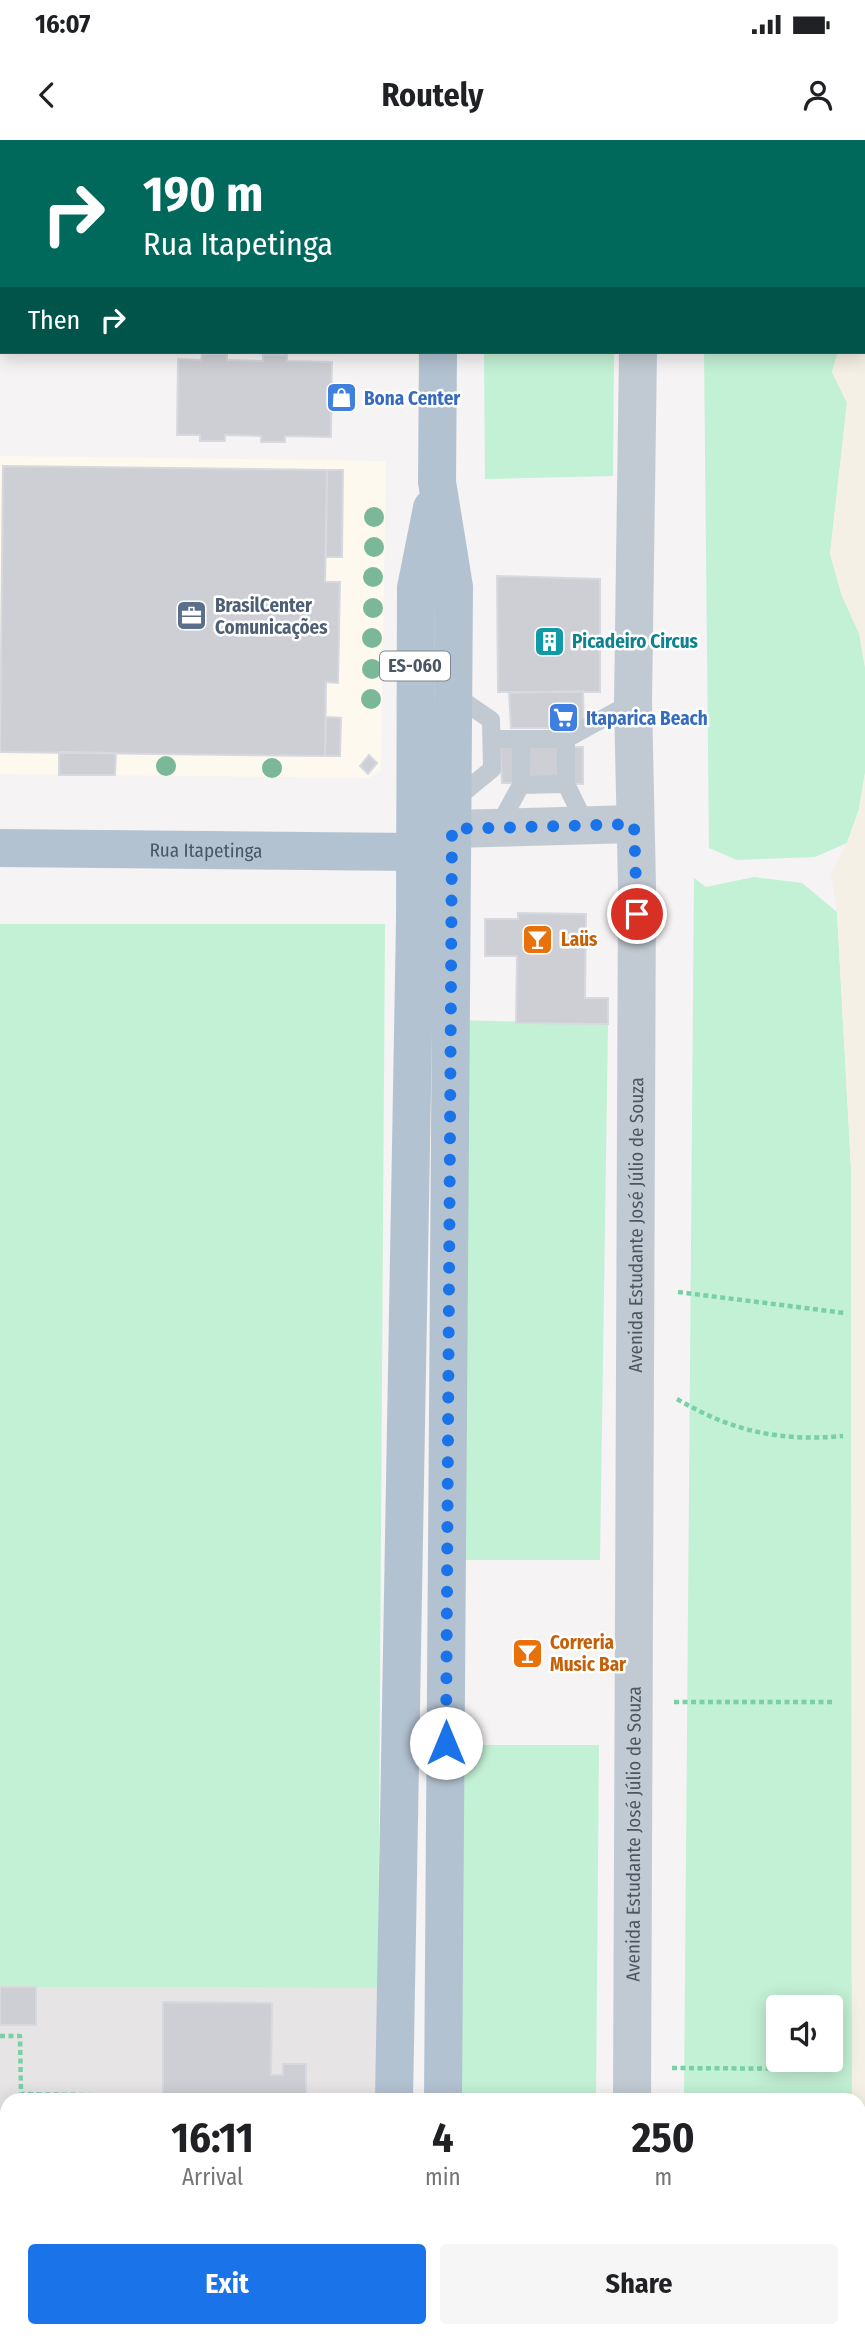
<!DOCTYPE html>
<meta charset="utf-8">
<style>
:root{--surface:#fff;--page:#f6f6f6;--text:#202124;--muted:#757577;--accent:#1a73e8}
body{margin:0;font-family:"Fira Sans Condensed",sans-serif;background:var(--page);color:var(--text);height:100vh;display:flex;flex-direction:column;font-size:26px;white-space:nowrap}
*{box-sizing:border-box;margin:0}
p{font-size:23px;color:var(--muted)}
.icon{flex:none;width:38px;height:38px;fill:none;stroke:currentColor;stroke-width:2;stroke-linecap:round;stroke-linejoin:round}
.map{position:relative;flex:1;overflow:hidden}
.panel{position:absolute;left:0px;top:1953px;width:866px;height:245px;display:flex;flex-direction:column;background:var(--surface);border-radius:21px 21px 0 0;box-shadow:0 4px 18px #0003}
.panel>*{flex:none}
.hud{position:absolute;left:0px;top:0px;width:866px;height:214px;box-shadow:0 4px 18px #0003;background:#00695c;color:#fff;overflow:hidden}
.controls{position:absolute;left:766px;top:1855px;display:grid;gap:14px}
.controls a{display:grid;place-items:center;width:77px;height:77px;border-radius:7px;background:var(--surface);box-shadow:0 4px 18px #0003;font-size:35px}
.pin{position:absolute;display:grid;place-items:center;width:60px;height:60px;color:#fff;margin:-30px;border:4px solid #fff;border-radius:50%;box-shadow:0 2px 7px #0007}
.me{position:absolute;width:77px;margin:-38px;rotate:0deg;stroke-linejoin:round;filter:drop-shadow(0 0 5px #0008)}
.turn{display:flex;align-items:center;gap:24px;height:147px;padding:0 28px;font-size:32px}
.turn .icon{width:91px;height:91px;stroke-width:2.5}
.turn b{display:block;font-size:49px;line-height:60px}
.then{display:flex;align-items:center;height:66px;padding:0 28px;background:#0003;gap:14px;font-size:26px}
.eta{display:flex;justify-content:space-evenly;align-items:center;height:119px;text-align:center}
.eta b{font-size:42px;font-weight:700;line-height:49px}
.cta{display:flex;gap:14px;margin-top:auto;padding:14px 28px}
.cta a{flex:1;height:80px;border-radius:7px;background:var(--accent);color:#fff;font-size:28px;font-weight:700;line-height:80px;text-align:center}
.cta a+a{background:var(--page);color:var(--text)}
.status{display:flex;justify-content:space-between;align-items:center;height:49px;padding:0 35px;background:var(--surface);direction:ltr}
.status svg{height:19px;fill:currentColor}
header{display:flex;justify-content:space-between;align-items:center;height:91px;padding:0 28px;background:var(--surface);font-size:32px;font-weight:700}
.map>svg:first-child{display:block}
</style>
<div class="status"><b>16:07</b><svg viewBox="0 0 49 12"><path d="M0 12V9h3v3zM5 12V6h3v6zM10 12V3h3v9zM15 12V0h3v12zM26 1h20v11H26zM47 4h2v5h-2z"/></svg></div>
<header><svg class="icon" aria-label="back" viewBox="0 0 24 24"><path d="M15 5l-7 7 7 7"/></svg>Routely<svg class="icon" aria-label="person" viewBox="0 0 24 24"><circle cx="12" cy="8" r="4"/><path d="M4 21q1-7 8-7t8 7"/></svg></header>
<div class="map">
<svg width="865" height="2198" viewBox="0 0 865 2198">
<rect width="100%" height="100%" fill="#f5f3f3"/>
<!-- commercial -->
<path fill="#fdf9ef" d="M0 316 386 321 381 631 368 638 0 634Z"/>
<!-- education -->
<path fill="#e6e4e5" d="M0 1847 378 1848 376 1960H7V2092H0Z"/>
<!-- green -->
<path fill="#c3f1d5" fill-rule="evenodd" d="M484 212H614L613 336 485 339Z
M704 212H838L832 232 847 263 830 414 842 456 859 493 865 527V633L859 669 847 703 815 717 737 720 709 708Z
M754 737 802 743 837 772 851 1028 852 1960H684L694 738 706 747ZM779 1867H831V1920H779Z
M0 784H385L378 1848 0 1847Z
M456 880 608 884 600 1420H452Z
M450 1605H599L596 1960H447Z
M445 2191H594V2198H445Z
M682 2191H853V2198H682Z"/>
<!-- sand -->
<path fill="#f5f0e5" d="M831 0H865V527L859 493 842 456 830 414 847 263 832 232 838 212H864V2Z
M865 633V2198H853V2191H859V1960H852L851 1028 837 772 831 733 847 703 859 669Z"/>
<!-- building -->
<path fill="#cdcfd5" stroke="#d7d9de" stroke-width="2" d="M0 0H81V2H2L0 42Z
M189 0H294V2H189Z
M202 214H227V220L263 221V215H287V221L332 222 331 297 285 296V302H261V296L225 295V301H200V295H177L178 219 201 220Z
M3 326 327 330 325 442H340L338 543 326 542 325 616 0 612Z
M327 330H343L342 417H326Z
M497 436 600 439V552H498Z
M583 551 584 588H511L509 553Z
M326 577 341 578 340 616H325Z
M500 607H583V644L502 643Z
M59 612 116 613 115 635H59Z
M369 615 377 623 368 634 360 626Z
M518 773 586 774 585 858H608V884L516 883 517 816H485V779H518Z
M0 1847H36V1885H0Z
M163 1862 272 1863 271 1935H283V1924H306V1960H163Z
M0 1999H7V2070H0Z"/>
<g fill="none" stroke-linecap="round" stroke-linejoin="round">
<!-- path -->
<path stroke="#7ad0a6" stroke-width="4.5" stroke-dasharray="5 3.5" stroke-linecap="butt" d="M678 1152 845 1173
M677 1259C731 1291 781 1302 843 1296
M674 1562H835
M0 1896H20L21 1954 146 1956
M672 1928 837 1929"/>
<!-- service -->
<path stroke="#c1cad2" stroke-width="18" d="M492 599H566L633 562
M566 644V599
M521 645V599
M452 662 492 629 491 580 453 554
M498 687 521 645 566 644 587 687"/>
<!-- tertiary -->
<g stroke="#c1cad2" stroke-width="38">
<path d="M641 2V0"/>
<path d="M452 689 634 684"/>
<path id="s1" d="M632 1960 637 746 633 562 638 212"/>
<path d="M631 2198V2191"/>
</g>
<!-- primary -->
<g stroke="#b3c2d1" stroke-width="38">
<path d="M439 2 440 0"/>
<path d="M438 212 437 342 454 447 443 1960"/>
<path id="s2" d="M0 708 415 712"/>
<path d="M394 1960 415 781 416 448 432 368"/>
<path d="M394 2191V2198"/>
<path d="M441 2198 442 2191"/>
</g>
</g>
<!-- trees -->
<g fill="#7bb799">
<circle cx="374" cy="377" r="10"/>
<circle cx="374" cy="407" r="10"/>
<circle cx="373" cy="437" r="10"/>
<circle cx="373" cy="468" r="10"/>
<circle cx="372" cy="498" r="10"/>
<circle cx="372" cy="529" r="10"/>
<circle cx="371" cy="559" r="10"/>
<circle cx="166" cy="626" r="10"/>
<circle cx="272" cy="628" r="10"/>
</g>
<g fill="none" stroke-linecap="round" stroke-linejoin="round">
<!-- route -->
<path stroke="#1a73e8" stroke-width="12" stroke-dasharray="0 21.6" d="M446 1603 452 689 634 684 637 774"/>
</g>
<!-- icons -->
<defs>
<symbol id="shop-square" viewBox="-11 -11 22 22"><rect x="-9" y="-9" width="18" height="18" rx="4" fill="#3f7fe0" stroke="#fff"/><path d="M-5-2.5h2.3a2.7 3.5 0 0 1 5.4 0H5L5.5 6h-11ZM-1.5-2.5h3a1.5 2.3 0 0 0-3 0Z" fill="#fff"/></symbol>
<symbol id="office-square" viewBox="-11 -11 22 22"><rect x="-9" y="-9" width="18" height="18" rx="4" fill="#5c6f8a" stroke="#fff"/><path d="M-6-3h4V-5.5h4V-3h4V5H-6ZM-1-4.5V-3h2v-1.5ZM-6 0V1H6V0Z" fill="#fff"/></symbol>
<symbol id="building-square" viewBox="-11 -11 22 22"><rect x="-9" y="-9" width="18" height="18" rx="4" fill="#0f9aa8" stroke="#fff"/><path d="M-4-6H4V6H1V3H-1V6H-4ZM-2.5-4.3h1.7v1.8h-1.7ZM.8-4.3h1.7v1.8H.8ZM-2.5-1h1.7V.8h-1.7ZM.8-1h1.7V.8H.8Z" fill="#fff"/></symbol>
<symbol id="supermarket-square" viewBox="-11 -11 22 22"><rect x="-9" y="-9" width="18" height="18" rx="4" fill="#3f7fe0" stroke="#fff"/><path d="M-6-5.5h2.5l.6 2H6L4.5 2H-2.5L-4.4-4H-6ZM-1.5 3.2a1.3 1.3 0 1 0 .1 0ZM3 3.2a1.3 1.3 0 1 0 .1 0Z" fill="#fff"/></symbol>
<symbol id="bar-square" viewBox="-11 -11 22 22"><rect x="-9" y="-9" width="18" height="18" rx="4" fill="#e8710a" stroke="#fff"/><path d="M-6-5H6L.8 .8V4.5H3.5V6h-7V4.5H-.8V.8Z" fill="#fff"/></symbol>
</defs>
<g fill-rule="evenodd">
<use href="#shop-square" x="324" y="240" width="35" height="35"/>
<use href="#office-square" x="174" y="458" width="35" height="35"/>
<use href="#building-square" x="532" y="484" width="35" height="35"/>
<use href="#supermarket-square" x="546" y="560" width="35" height="35"/>
<use href="#bar-square" x="520" y="782" width="35" height="35"/>
<use href="#bar-square" x="510" y="1496" width="35" height="35"/>
</g>
<g text-anchor="middle" stroke-width="5" stroke-linejoin="round" paint-order="stroke">
<!-- shield labels -->
<rect fill="#fff" stroke="#808990" stroke-width="2" x="380" y="511.5" width="70" height="29" rx="5"/>
<g font-size="18" font-weight="bold" fill="#4a5661">
<text x="415" y="532">ES-060</text>
</g>
<!-- shop labels -->
<g font-size="19" font-weight="bold" fill="#366cbe" stroke="#fff" text-anchor="start">
<text x="364" y="265">Bona Center</text>
<text x="586" y="585">Itaparica Beach</text>
</g>
<!-- service labels -->
<g font-size="19" font-weight="bold" fill="#4e5e75" stroke="#fff" text-anchor="start">
<text x="215" y="472">BrasilCenter<tspan x="215" dy="22">Comunicações</tspan></text>
</g>
<!-- culture labels -->
<g font-size="19" font-weight="bold" fill="#0d838f" stroke="#fff" text-anchor="start">
<text x="572" y="508">Picadeiro Circus</text>
</g>
<!-- street labels -->
<g font-size="19" fill="#4a5661" stroke="#fff">
<text dy="7" stroke="none"><textPath href="#s2" startOffset="206">Rua Itapetinga</textPath></text>
<text dy="7" stroke="none"><textPath href="#s1" startOffset="875">Avenida Estudante José Júlio de Souza</textPath></text>
<text dy="7" stroke="none"><textPath href="#s1" startOffset="266">Avenida Estudante José Júlio de Souza</textPath></text>
</g>
<!-- food labels -->
<g font-size="19" font-weight="bold" fill="#c56008" stroke="#fff" text-anchor="start">
<text x="561" y="806">Laüs</text>
<text x="550" y="1509">Correria<tspan x="550" dy="22">Music Bar</tspan></text>
</g>
</g>
</svg>
<div class="controls">
<a><svg class="icon" aria-label="sound" viewBox="0 0 24 24"><path d="M4 9h4l5-4v14l-5-4H4zM17 9q2 3 0 6"/></svg></a>
</div>
<div class="pin" style="left:637px;top:774px;background:#d93025"><svg class="icon" aria-label="arrive" viewBox="0 0 24 24"><path d="M6 21V4h12l-3 4 3 4H6"/></svg></div>
<svg class="me" style="left:446px;top:1603px" viewBox="-20 -20 40 40"><circle r="19" fill="#fff"/><path d="M0-13L10 11 0 6-10 11z" fill="#1a73e8"/></svg>
<div class="hud">
<div class="turn"><svg class="icon" aria-label="right" viewBox="0 0 24 24"><path d="M7 20v-9h11M14 6l5 5-5 5"/></svg><div><b>190 m</b>Rua Itapetinga</div></div>
<div class="then">Then<svg class="icon" aria-label="right" viewBox="0 0 24 24"><path d="M7 20v-9h11M14 6l5 5-5 5"/></svg></div>
</div>
<section class="panel">
<div class="eta">
<div><b>16:11</b><p>Arrival</p></div>
<div><b>4</b><p>min</p></div>
<div><b>250</b><p>m</p></div>
</div>
<div class="cta"><a>Exit</a><a>Share</a></div>
</section>
</div>
